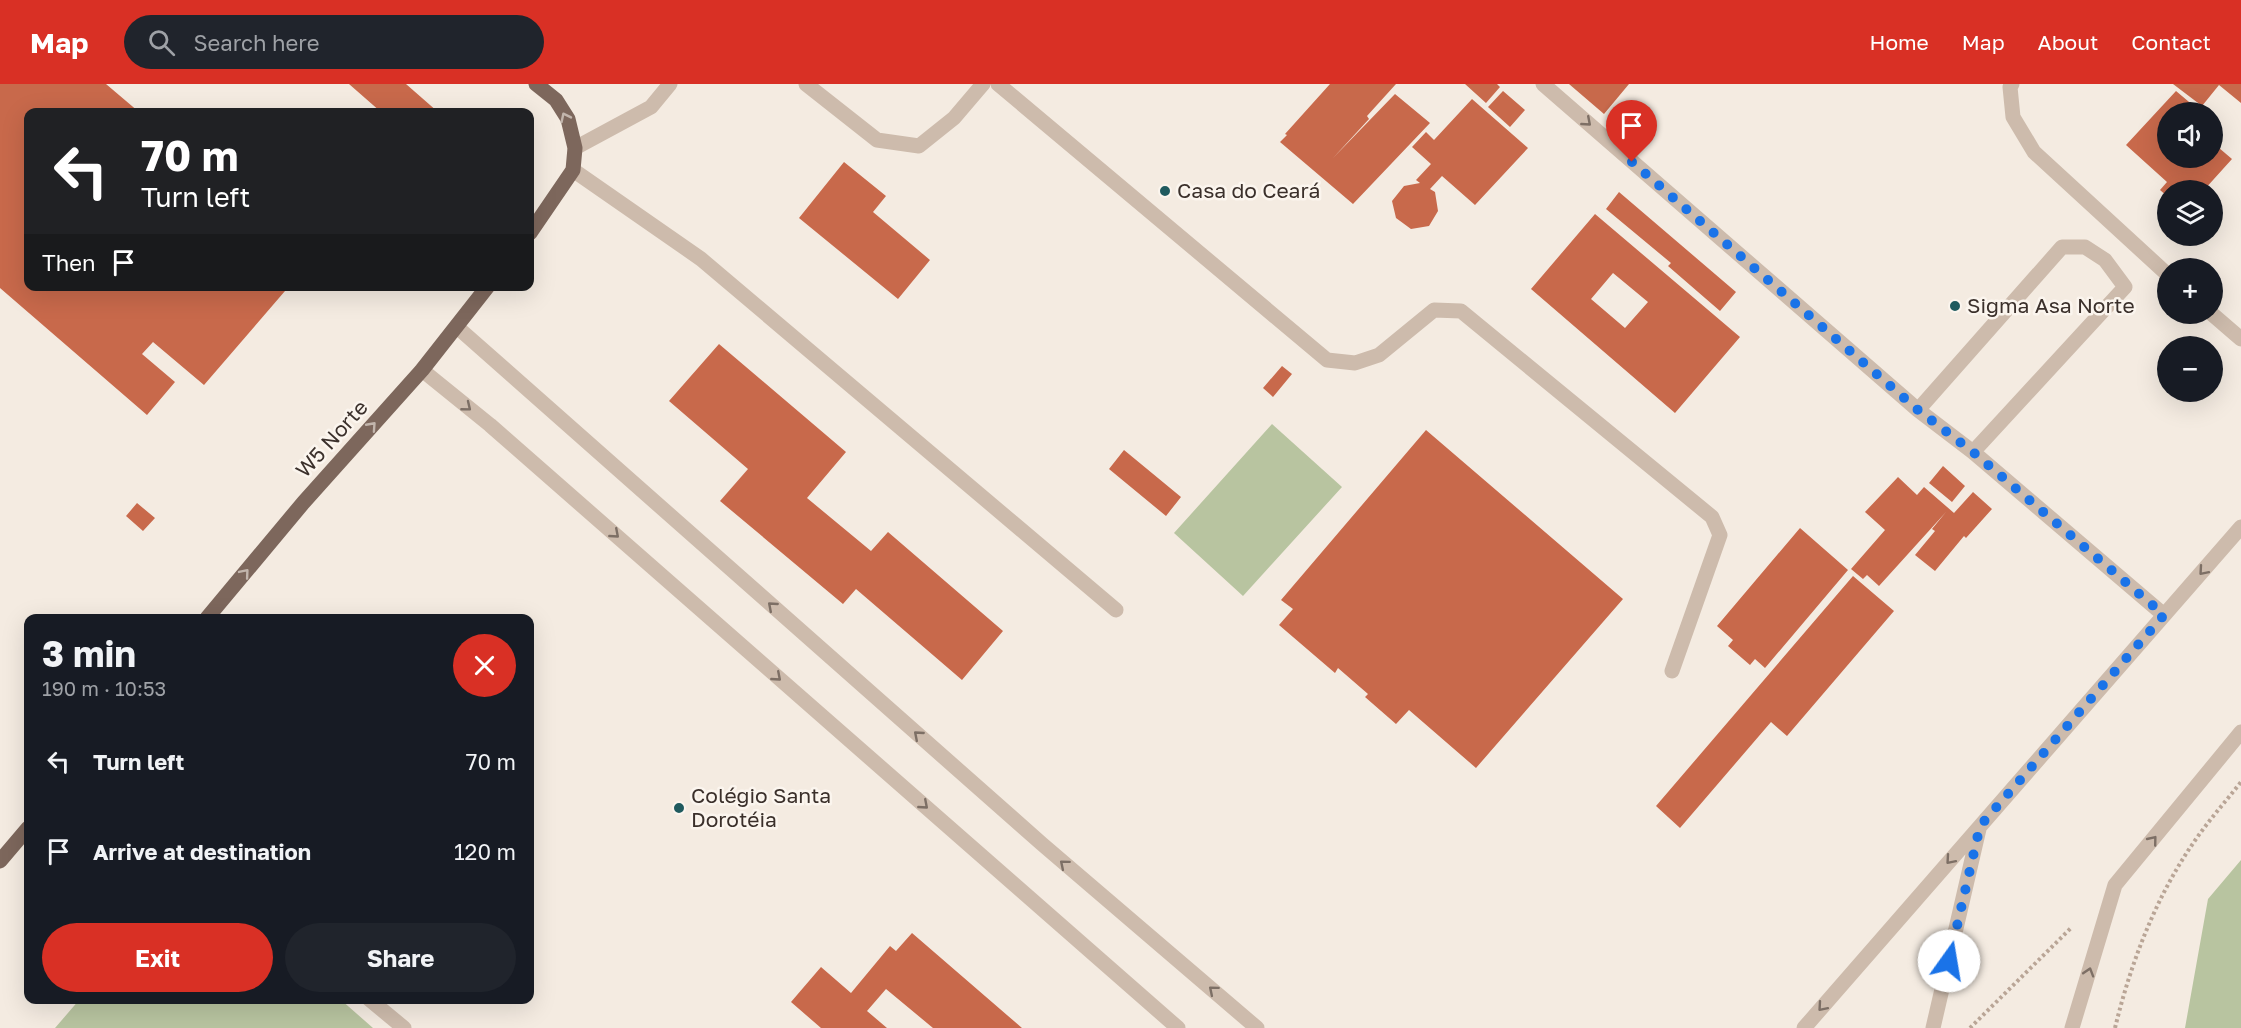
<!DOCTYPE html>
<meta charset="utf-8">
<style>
:root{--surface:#171b24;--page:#20242c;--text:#f1f3f6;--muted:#9ea1a6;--accent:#d93025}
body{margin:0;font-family:"Golos Text",sans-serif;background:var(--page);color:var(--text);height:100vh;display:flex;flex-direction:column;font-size:22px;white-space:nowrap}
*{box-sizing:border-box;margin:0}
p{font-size:20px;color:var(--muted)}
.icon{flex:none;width:33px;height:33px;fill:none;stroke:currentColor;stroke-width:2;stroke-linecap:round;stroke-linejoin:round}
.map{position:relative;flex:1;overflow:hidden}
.drawer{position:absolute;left:24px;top:530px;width:510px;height:390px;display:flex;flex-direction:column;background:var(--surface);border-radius:12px;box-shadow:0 6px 24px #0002}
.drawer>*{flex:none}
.top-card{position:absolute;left:24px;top:24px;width:510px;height:183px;border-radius:12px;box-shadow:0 6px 24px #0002;background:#202124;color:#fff;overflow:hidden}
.tools{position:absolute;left:2157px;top:18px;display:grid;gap:12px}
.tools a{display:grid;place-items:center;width:66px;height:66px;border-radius:50%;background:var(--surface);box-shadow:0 6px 24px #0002;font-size:30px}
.pin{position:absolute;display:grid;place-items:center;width:51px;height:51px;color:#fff;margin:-62px -26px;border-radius:50% 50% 50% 0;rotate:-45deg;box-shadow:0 0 6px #0007}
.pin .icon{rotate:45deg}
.me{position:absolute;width:66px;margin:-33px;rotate:13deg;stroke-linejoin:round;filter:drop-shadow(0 0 4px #0008)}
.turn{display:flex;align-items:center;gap:21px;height:126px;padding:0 18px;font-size:27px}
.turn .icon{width:78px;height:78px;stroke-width:2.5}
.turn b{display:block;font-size:42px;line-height:51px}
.then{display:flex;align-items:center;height:57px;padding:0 18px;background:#0003;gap:12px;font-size:22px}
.round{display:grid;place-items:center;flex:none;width:63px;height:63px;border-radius:32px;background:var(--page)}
.summary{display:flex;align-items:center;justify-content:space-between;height:102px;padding:0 18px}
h1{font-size:36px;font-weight:700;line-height:45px}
.button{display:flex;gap:12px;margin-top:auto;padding:12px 18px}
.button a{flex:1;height:69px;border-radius:36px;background:var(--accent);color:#fff;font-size:24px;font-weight:700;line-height:69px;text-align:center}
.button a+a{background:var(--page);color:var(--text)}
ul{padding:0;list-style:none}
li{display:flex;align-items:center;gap:18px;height:90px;padding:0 18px}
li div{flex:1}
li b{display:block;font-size:22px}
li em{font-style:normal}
header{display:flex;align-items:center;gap:36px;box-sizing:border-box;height:84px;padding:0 30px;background:var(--accent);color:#fff}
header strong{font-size:28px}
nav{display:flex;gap:33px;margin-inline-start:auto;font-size:21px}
.search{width:420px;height:54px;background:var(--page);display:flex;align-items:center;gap:15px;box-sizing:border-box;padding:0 21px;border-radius:33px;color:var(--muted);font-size:22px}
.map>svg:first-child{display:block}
</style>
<header>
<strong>Map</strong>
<div class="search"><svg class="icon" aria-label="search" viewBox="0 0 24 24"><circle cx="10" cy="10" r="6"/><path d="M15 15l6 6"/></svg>Search here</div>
<nav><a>Home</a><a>Map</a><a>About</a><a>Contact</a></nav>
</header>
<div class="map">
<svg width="2241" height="944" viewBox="0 0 2241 944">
<rect width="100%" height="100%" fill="#f4ebe1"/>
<!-- green -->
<path fill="#b8c4a0" d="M1272 340 1342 403 1243 512 1174 449Z
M2241 776V944H2185L2208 815Z
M80 915H340L373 944H55Z"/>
<!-- building -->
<path fill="#c8694b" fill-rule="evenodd" d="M0 0H106L139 28H28V202H280L285 207 204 301 153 258 142 270 175 298 147 331 0 204Z
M349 0H406L438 28H381Z
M1330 0H1396L1367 32 1369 35 1333 74 1395 10 1430 39 1353 120 1280 58 1287 51 1285 50Z
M1465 0H1497L1500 3 1486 19Z
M1569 0H1629L1604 30Z
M2173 0H2241V19L2219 1 2202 22Z
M1503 7 1525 26 1510 43 1488 23Z
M2176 7 2201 28H2168V74H2212V58L2232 75 2204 106H2168V113L2160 106 2167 98 2126 61Z
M1472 15 1528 64 1475 121 1442 92 1430 105 1435 108 1438 127 1429 142 1411 145 1396 134 1392 117 1404 102 1420 99 1416 96 1431 80 1412 63 1426 48 1434 56Z
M844 78 886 112 873 128 930 176 898 215 799 134Z
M1619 108 1736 208 1720 227 1668 182 1671 179 1606 125Z
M1595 130 1740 253 1675 329 1531 205ZM1613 189 1648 218 1625 244 1591 215Z
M719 260 846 368 807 414 871 467 888 448 1003 547 962 596 856 505 843 520 720 417 748 385 669 317Z
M1282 282 1292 290 1273 313 1263 304Z
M1426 346 1623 515 1476 684 1409 626 1396 640 1365 613 1368 610 1338 584 1335 589 1279 541 1293 525 1281 516Z
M1124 366 1181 413 1166 432 1109 385Z
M1943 382 1965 402 1952 418 1929 399Z
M1898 393 1917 411 1924 403 1954 429 1973 408 1992 425 1966 454 1964 452 1935 487 1915 471 1935 447 1932 445 1946 428 1879 502 1867 491 1863 495 1851 485 1885 446 1865 428Z
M137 419 155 434 143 447 126 432Z
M1800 444 1848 486 1765 584 1755 575 1750 581 1728 562 1733 556 1717 542Z
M1853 492 1894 527 1787 652 1771 638 1680 744 1656 722Z
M912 849 1022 944H933L886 905 867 927 887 944H821L791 918 821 883 851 909 890 862 896 867Z"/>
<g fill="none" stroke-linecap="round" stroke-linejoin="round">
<!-- path -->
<path stroke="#b9a596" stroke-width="4" stroke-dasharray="3 3" stroke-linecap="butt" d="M1970 944 2072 843
M2115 944C2131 878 2156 812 2196 755 2210 735 2226 717 2241 698"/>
<!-- minor -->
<path stroke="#cdbbac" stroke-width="15" d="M806 0 877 56 919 62 954 34 983 0
M998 0 1327 276 1355 279 1379 271 1434 226 1461 227 1712 433 1720 451 1672 587
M1543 0 1918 326
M2012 0 2010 3 2013 33 2034 68 2168 191
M575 64 651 23 670 0
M573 86 701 175 1116 526
M2212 230 2241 255
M457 243 1042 760 1257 944
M422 286 490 341 1178 944
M1973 368 2125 203 2105 176 2085 163H2062L1918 326 1973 368 2164 531
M369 915 404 944
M1804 944 2241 443
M1933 944 1979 745
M2072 944 2115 801 2241 648"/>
<!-- major -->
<path stroke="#7d675c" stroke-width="15" d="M530 149 573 86 575 64 568 35 556 16 536 0
M207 534 303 419 422 286 488 202
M0 777 28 744"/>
</g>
<!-- one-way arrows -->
<defs><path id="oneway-chevron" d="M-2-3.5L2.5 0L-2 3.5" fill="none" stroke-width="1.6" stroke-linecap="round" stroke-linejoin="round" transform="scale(1.5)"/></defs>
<g stroke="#c2b5ac">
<use href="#oneway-chevron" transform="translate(565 33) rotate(-116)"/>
<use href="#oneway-chevron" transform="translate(372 342) rotate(-48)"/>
<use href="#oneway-chevron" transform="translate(245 489) rotate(-50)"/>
</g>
<g stroke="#7d6f65">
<use href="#oneway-chevron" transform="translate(1587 38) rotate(41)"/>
<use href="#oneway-chevron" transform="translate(467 323) rotate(39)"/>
<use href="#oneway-chevron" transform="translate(615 450) rotate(41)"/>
<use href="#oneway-chevron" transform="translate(2203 487) rotate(131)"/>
<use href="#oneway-chevron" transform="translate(772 522) rotate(-139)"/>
<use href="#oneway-chevron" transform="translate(777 593) rotate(41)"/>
<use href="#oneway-chevron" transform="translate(918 651) rotate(-139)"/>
<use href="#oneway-chevron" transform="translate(924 721) rotate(41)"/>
<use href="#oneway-chevron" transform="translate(2153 756) rotate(-51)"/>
<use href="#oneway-chevron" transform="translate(1950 776) rotate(131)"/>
<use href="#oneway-chevron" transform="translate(1064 780) rotate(-140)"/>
<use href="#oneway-chevron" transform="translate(2089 888) rotate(-73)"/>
<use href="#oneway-chevron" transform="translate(1213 906) rotate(-140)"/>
<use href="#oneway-chevron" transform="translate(1822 923) rotate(131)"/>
</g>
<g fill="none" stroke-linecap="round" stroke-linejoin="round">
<!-- route -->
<path stroke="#1a73e8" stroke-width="10" stroke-dasharray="0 18" d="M1632 78 1918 326 1973 368 2164 531 1980 742 1949 877"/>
</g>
<!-- markers -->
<g fill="#1f5a5e" stroke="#fbf5ee" stroke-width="2">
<circle cx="1165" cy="107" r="6"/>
<circle cx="1955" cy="222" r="6"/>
<circle cx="679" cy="724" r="6"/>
</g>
<g text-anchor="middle" stroke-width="5" stroke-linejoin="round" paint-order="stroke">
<!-- poi labels -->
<g font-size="21" fill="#3b302b" stroke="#fbf5ee" text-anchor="start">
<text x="1177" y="114">Casa do Ceará</text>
<text x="1967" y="229">Sigma Asa Norte</text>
<text x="691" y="719">Colégio Santa<tspan x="691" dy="24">Dorotéia</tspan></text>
</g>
<!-- street labels -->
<g font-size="21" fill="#3b302b" stroke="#fbf5ee">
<text transform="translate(332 355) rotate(-48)" y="7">W5 Norte</text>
</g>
</g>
</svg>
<div class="tools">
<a><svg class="icon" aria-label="sound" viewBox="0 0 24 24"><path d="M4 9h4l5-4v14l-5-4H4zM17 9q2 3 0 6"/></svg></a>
<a><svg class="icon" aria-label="layers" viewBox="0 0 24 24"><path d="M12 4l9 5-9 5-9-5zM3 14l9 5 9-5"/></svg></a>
<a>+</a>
<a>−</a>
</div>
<div class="pin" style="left:1632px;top:78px;background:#d93025"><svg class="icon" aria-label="arrive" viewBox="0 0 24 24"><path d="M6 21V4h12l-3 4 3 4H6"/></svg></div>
<svg class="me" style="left:1949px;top:877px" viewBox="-20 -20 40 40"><circle r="19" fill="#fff"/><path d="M0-13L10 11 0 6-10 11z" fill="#1a73e8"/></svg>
<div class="top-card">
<div class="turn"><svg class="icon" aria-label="left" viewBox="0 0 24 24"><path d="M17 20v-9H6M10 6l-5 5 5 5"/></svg><div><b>70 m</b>Turn left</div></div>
<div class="then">Then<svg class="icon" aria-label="arrive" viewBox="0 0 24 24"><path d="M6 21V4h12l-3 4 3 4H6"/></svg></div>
</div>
<section class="drawer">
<div class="summary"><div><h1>3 min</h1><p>190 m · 10:53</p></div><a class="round" style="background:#d93025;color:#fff"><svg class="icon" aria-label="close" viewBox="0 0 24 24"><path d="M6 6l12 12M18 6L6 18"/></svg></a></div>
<ul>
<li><svg class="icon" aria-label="left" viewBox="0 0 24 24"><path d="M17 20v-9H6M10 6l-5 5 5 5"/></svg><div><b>Turn left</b></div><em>70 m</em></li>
<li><svg class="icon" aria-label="arrive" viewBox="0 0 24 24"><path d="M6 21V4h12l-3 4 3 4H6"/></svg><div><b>Arrive at destination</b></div><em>120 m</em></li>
</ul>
<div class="button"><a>Exit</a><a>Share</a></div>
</section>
</div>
